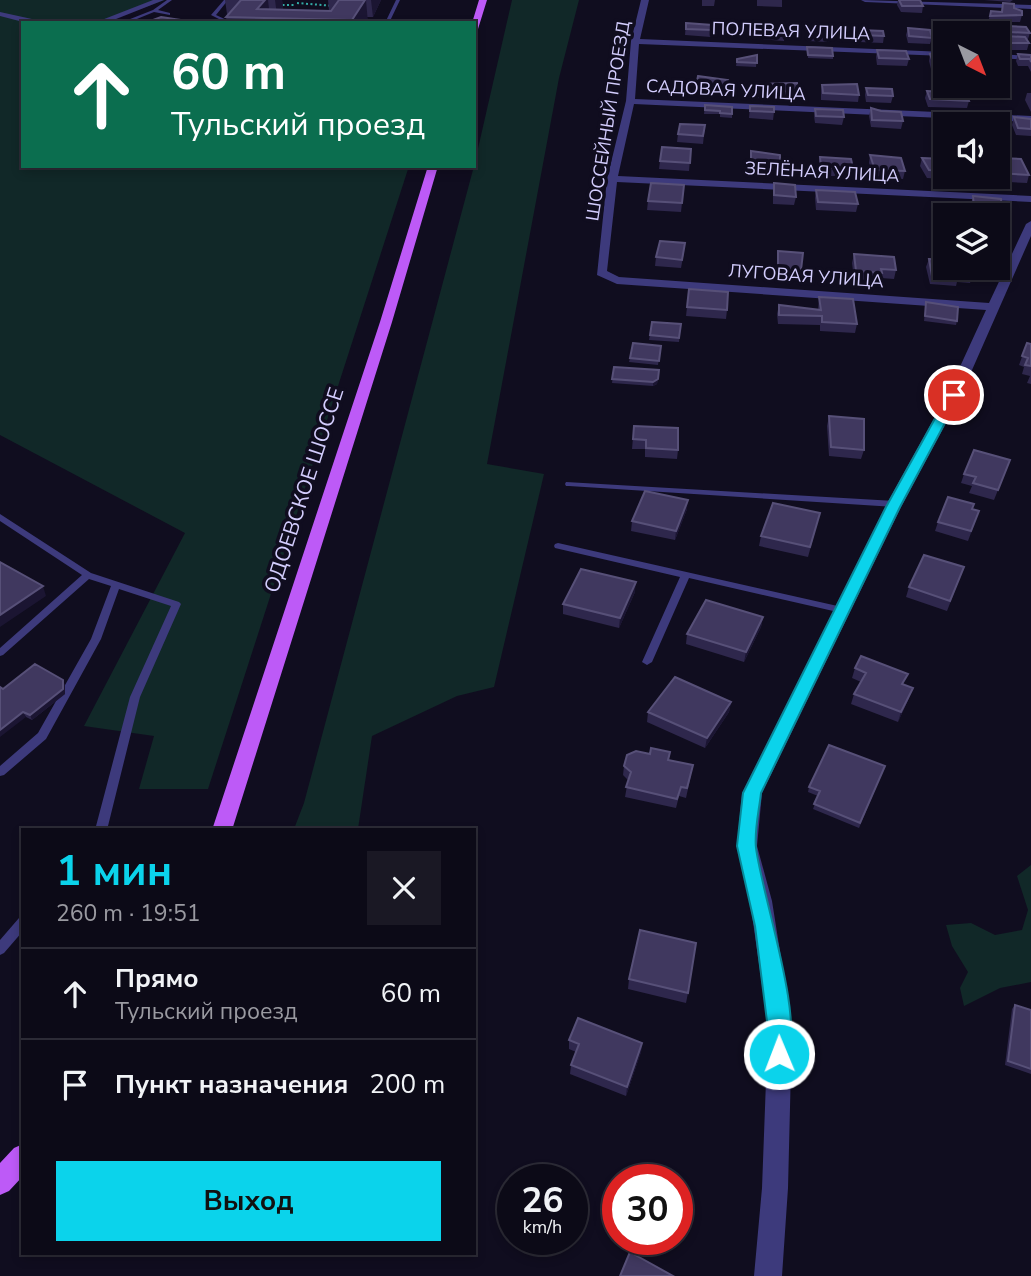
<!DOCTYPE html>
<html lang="ru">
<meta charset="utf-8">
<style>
:root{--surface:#0c0a17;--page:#1a1824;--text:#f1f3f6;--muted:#9a9aa1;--line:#2c2b36;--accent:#0bd3eb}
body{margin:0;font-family:"Nunito Sans",sans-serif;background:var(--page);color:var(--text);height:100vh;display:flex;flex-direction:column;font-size:26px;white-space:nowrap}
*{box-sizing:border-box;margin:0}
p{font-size:23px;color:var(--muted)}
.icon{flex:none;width:38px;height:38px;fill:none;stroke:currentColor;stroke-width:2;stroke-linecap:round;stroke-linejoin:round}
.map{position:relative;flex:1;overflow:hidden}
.details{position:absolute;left:21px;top:828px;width:455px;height:427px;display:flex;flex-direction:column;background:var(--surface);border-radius:0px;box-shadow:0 4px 10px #0003,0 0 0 2px var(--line)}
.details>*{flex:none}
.guide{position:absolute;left:21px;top:21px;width:455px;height:147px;border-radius:0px;box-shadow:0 4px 10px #0003,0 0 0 2px var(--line);background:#0b6e4f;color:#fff;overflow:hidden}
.needle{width:46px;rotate:138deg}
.controls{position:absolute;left:933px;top:21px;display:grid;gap:14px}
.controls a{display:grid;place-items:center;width:77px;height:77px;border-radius:0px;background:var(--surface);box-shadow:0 4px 10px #0003,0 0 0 2px var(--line);font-size:35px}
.speed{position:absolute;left:497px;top:1164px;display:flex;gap:14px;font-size:35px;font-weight:700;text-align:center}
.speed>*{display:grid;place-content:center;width:91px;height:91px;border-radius:50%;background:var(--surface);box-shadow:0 4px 10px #0003,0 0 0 2px var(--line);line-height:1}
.speed small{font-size:18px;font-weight:400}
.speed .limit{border:10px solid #d22;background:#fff;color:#111}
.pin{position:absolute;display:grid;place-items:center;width:60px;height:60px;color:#fff;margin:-30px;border:4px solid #fff;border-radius:50%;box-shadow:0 2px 7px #0007}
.me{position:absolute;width:77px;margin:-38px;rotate:359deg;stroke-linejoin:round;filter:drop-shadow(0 0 5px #0008)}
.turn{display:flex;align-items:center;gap:24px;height:147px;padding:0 35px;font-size:32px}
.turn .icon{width:91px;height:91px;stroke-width:2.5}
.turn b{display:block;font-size:49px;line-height:60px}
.round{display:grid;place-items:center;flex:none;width:74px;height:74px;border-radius:0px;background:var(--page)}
.overview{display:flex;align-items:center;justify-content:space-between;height:119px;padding:0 35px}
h1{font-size:42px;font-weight:700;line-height:52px;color:var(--accent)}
.primary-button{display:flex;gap:14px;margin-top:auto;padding:14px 35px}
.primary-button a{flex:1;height:80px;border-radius:0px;background:var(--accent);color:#111;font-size:28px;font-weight:700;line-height:80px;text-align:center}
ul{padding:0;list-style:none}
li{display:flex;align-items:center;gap:21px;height:91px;padding:0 35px;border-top:2px solid var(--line)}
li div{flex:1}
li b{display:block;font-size:26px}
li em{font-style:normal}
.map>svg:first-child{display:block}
</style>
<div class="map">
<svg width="1031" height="1276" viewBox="0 0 1031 1276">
<rect width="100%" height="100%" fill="#100d1f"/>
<!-- green -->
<path fill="#112828" d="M0 0H165L102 23H23V166H409L208 789H139L154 736 84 726 185 533 0 435Z
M512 0H579L559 78 487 464 544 474 494 687 457 696 372 736 358 829H294L304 803 474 166Z
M1031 865V982L1000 988 964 1006 960 988 968 972 952 946 946 925 971 923 995 935 1022 930 1028 910 1017 876Z"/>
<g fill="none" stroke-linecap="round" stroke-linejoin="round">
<!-- path -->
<path stroke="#33aba5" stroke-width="2" stroke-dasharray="2 2.5" stroke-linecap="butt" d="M297 3 334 6
M278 5H295"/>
<!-- service -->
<path fill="#3d3a7c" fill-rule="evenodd" d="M167 0H172L158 10 170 13V15L154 12 127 23H120L153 10Z
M224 0H228L216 15 233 23H227L211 15Z
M396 0H400L389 23H385Z
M566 482 895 501 899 504 895 507 569 486H566L565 484Z
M0 514 91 573 179 602 181 604 140 697 107 830H95L130 697 171 606 119 589 101 639 46 739 4 775 0 776V766L38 733 91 639 111 586 89 579 3 655 0 656V648L82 575 0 521Z
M558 543 842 607 847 610 842 613 689 578 652 662 647 665 642 662 680 577 555 548 554 546 555 544Z
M23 917V931L4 953 0 955V940L19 918Z"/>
<!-- minor -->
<path fill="#3d3a7c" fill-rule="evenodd" d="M153 0H164L106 23H94Z
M641 0H649L640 39 945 52V56L639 44 635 99 1031 116V122L634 104 618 176 1031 196V202L617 182 607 271 619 277 989 303 1026 224 1031 221V236L961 395 901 507 762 793 757 846 772 901 792 1027 788 1188 782 1276H754L762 1188 768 1027 750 901 737 846 742 793 885 507 947 395 986 310 617 284 597 275 607 179 626 101 631 41Z
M861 0 1031 5V9L865 2Z
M0 12 41 21 42 23H27L0 16Z
M998 54 1031 56V60L998 58Z"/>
<!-- primary -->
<path fill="#bd5af7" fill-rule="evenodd" d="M479 0H487L478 29 474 31 472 23Z
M428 166H438L392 322 232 830H212L380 322Z
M23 1144V1176L9 1191 0 1195V1163L14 1148Z"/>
</g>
<!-- wall -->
<path fill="#2e274c" d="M225 0H282L283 8 281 10 329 11 328 0H381L373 17H367L368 23H227L226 17 229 14H227Z
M702 0H715L714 6H702Z
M757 0H782V7L757 6Z
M898 0H920L923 6 922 13 901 12 897 5Z
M984 0H1013L1010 2Z
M1003 3 1014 8 1022 15 1020 22H988L991 11H1001Z
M686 23 712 25 711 37 685 35Z
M761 25 786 29 784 41 760 39Z
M1007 26 1030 33 1028 39H1027L1029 43 1027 50H1006L1002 43 1004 36H1007L1005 33Z
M908 28 932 38 930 44 908 43 906 35Z
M809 29 831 36 829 42 807 41Z
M860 30 884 36 883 43 859 42 858 37Z
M807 47 833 56V59L808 58Z
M877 50 909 59 907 66 877 65 876 57Z
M930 54 945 55V70L931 69 929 61Z
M1018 54 1031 55V72L1028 66H1018L1016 61Z
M757 55 756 67 736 66 737 59Z
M698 76 728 80 726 95 696 93Z
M756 84 798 92 797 100 755 98Z
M822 85 859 95 858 102 821 100V92Z
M866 88 893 96 891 103 866 102 865 95Z
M927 91 969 101 967 108 928 107 925 98Z
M1027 93H1031V112L1025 100Z
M705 105 732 114V118L720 117V114H704Z
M750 106 774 112 773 120 749 118Z
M871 108 903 121 901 129 871 127 869 116Z
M815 109 844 117 842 125 815 123 814 116Z
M945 115 975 124H945V128L943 123Z
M1014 117 1031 119V136L1016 135 1012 125Z
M705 125 703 144 677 142 678 134Z
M691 149 689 171 659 169 660 161Z
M751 151 780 163 779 171 750 169Z
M870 155 905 171 903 179 873 178 869 163Z
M820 157 853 168 851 176H820L819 164Z
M922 158 945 159 952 178 942 179 927 178 920 166Z
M998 158 1029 175 1027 183 990 181 988 177H998Z
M774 183 796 197 794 205 773 204V192Z
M684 185 681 212 647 210 648 201Z
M816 190 858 204 856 212 816 210 815 198Z
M973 196 1002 210 1000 218H998V215H971V204Z
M778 251 803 253 799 278 776 277Z
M684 252 681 268 655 266 656 257Z
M854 254 896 270 894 279 881 278 880 281 854 279 852 263Z
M929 259 973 275 970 283 957 282 956 286 930 284 926 267Z
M689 289 727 310 726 319 686 316Z
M819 297 857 324 855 333 820 331V325L778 324 777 314 779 305 818 310Z
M926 302 957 321 956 325 924 321Z
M652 322 681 324 679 342 649 340Z
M1027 343 1031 344V384L1027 383 1030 376 1022 374 1024 367 1019 365Z
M661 346 658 365 629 362 630 358Z
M614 367 659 370 657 384 653 386 612 383Z
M829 416 864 450 861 459 829 456 827 426Z
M634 426 678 450 677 459 645 457V449H632Z
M1010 460 994 500 969 493 972 486 961 483 964 474Z
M687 509 675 540 631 531 632 521Z
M972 509 979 511 968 541 935 531 938 522Z
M820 513 808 557 759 546 761 536Z
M964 567 947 611 906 597 909 587Z
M635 592 619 628 563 614V604Z
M763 617 761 627 744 662 686 644 687 634Z
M855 668 904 685 909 698 898 722 851 704 854 694 861 682 852 678Z
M65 685V694L32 720 26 717 3 689Z
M731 702 729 712 705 748 647 722 648 712Z
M669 760 691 775 686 798 679 796 676 808 625 797 628 780 623 775 624 766Z
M885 766 859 828 813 809 818 796 808 792 809 787Z
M629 979 688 993 686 1003 628 989Z
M1015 1005 1031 1010V1074L1005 1065 1012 1009Z
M569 1040 642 1043 641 1052 626 1096 570 1074 571 1065 576 1052 569 1049Z"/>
<!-- shaded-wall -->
<path fill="#1b1532" d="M265 0H268L270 18 257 9Z
M275 0H282L283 8 277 15Z
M366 0 368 23H353L352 20Z
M371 0H381L373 17Z
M945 171V177H952V178L942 179Z
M658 379 657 384 653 386V382Z
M688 500 687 509 675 540 676 531Z
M636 582 635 592 619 628 620 618Z
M43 586 46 596 0 627V615Z
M763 617 761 627 744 662 746 652Z
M63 680 65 685V694L32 720 30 715Z
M913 688 909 698 898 722 901 712Z
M731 702 729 712 705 748 707 738Z
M23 712 26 717 0 737V730Z
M642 1043 641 1052 626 1096 627 1087Z"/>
<!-- building -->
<path fill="#40385f" stroke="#575078" stroke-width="2" d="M241 0H265L257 9 331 11 339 0H365L352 20 226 17Z
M899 0H920L923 6H902Z
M1003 3 1014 4V8L1022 11V15L990 16 991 11 1002 12Z
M161 17 194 22 191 23H145Z
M686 23 712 25V30L686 29Z
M761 25 786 29 785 34 761 32Z
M1007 26 1026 27 1030 33 1010 32Z
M908 28 930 30 932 38 909 36Z
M809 29 831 30V36L808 34Z
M860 30 883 31 884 36 861 35Z
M958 32 982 33H959Z
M1004 36 1025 37 1029 43H1008Z
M807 47 832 48 833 56 808 55Z
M877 50 906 51 909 59 879 58Z
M930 54 945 55V63L933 62Z
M1018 54 1031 55V62L1030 59H1020Z
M757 55V63L737 62V59Z
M698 76 728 80 727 88 696 86Z
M797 83 798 92 756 90V84Z
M857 84 859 95 823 93 822 85Z
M866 88 892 89 893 96 868 95Z
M927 91 966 93 969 101 930 99Z
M705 105 732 107V114L720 113V111L705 110Z
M750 106 774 107V112L750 111Z
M871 108 881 111 901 112 903 121 872 120Z
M815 109 843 110 844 117 816 116Z
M945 115 973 117 975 124 948 123Z
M1014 117 1031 119V129L1018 128Z
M680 124 705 125 703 136 678 134Z
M662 147 691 149 690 163 660 161Z
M751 151 780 155V163L751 161Z
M870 155 901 158 905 171 875 170Z
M820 157 851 159 853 168H821Z
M922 158 945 159V171L929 170Z
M998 158 1021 159 1029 175 998 173Z
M651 183 684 185 682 203 648 201Z
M774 183 795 185 796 197 774 195Z
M816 190 855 192 858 204 818 202Z
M973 196 1001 199 1002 210 974 207Z
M660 241 685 243 682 260 656 257Z
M778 251 803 253 801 270 778 268Z
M854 254 894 257 896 270 881 269 882 273 856 271Z
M929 259 945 260V268H971L973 275 958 274 959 278 932 276Z
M689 289 728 292 727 310 687 307Z
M819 297 853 299 857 324 822 322V316L779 315V305L821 310Z
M926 302 958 307 957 321 925 316Z
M652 322 681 324 679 338 650 335Z
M633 343 661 346 659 361 630 358Z
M1027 343 1031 344V366L1025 365 1028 358 1022 356Z
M614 367 659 370 658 379 653 382 612 379Z
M829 416 864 419V450L831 447Z
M634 426 678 428V450L646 448V440L633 439Z
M974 450 1010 460 998 490 973 483 976 477 964 474Z
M645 491 688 500 676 531 632 521Z
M948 497 974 504 972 509 979 511 971 531 938 522Z
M773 503 820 513 810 547 761 536Z
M924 555 964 567 950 601 909 587Z
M0 562 43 586 0 615Z
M581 569 636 582 620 618 563 604Z
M706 600 763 617 746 652 687 634Z
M861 656 908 674 902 684 913 688 901 712 854 694 866 673 855 668Z
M35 664 63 680V689L30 715 23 712 0 730V687L3 689Z
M675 677 731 702 707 738 648 712Z
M829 745 885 766 860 823 814 804 820 791 809 787Z
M651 748 670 752 668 760 693 765 687 788 681 787 677 799 626 787 631 772 624 766 627 755 636 751 650 754Z
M640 930 696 943 688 993 629 979Z
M1015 1005 1031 1010V1069L1008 1061Z
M578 1018 642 1043 627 1087 571 1065 579 1044 569 1040Z
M630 1252 673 1276H620Z"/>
<!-- route -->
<path fill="#0bd3eb" stroke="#078999" stroke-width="2" d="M954 391 960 395 900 507 761 793C759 811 754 831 756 848 762 896 805 1019 787 1061L779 1064 772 1061 755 926 737 846 743 793 886 507 948 395Z"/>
<g text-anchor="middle" stroke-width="7" stroke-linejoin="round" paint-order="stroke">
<!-- far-street labels -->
<g font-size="18" fill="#d3cdfd" stroke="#100d1f">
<text transform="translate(791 31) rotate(2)" y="6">ПОЛЕВАЯ УЛИЦА</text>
<text transform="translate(726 90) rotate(3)" y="6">САДОВАЯ УЛИЦА</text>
<text transform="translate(608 121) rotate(-81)" y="6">ШОССЕЙНЫЙ ПРОЕЗД</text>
<text transform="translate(822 172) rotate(3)" y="6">ЗЕЛЁНАЯ УЛИЦА</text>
<text transform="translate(806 276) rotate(4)" y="6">ЛУГОВАЯ УЛИЦА</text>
</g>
<!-- street labels -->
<g font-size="21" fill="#d3cdfd" stroke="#100d1f">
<text transform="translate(304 490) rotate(-72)" y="7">ОДОЕВСКОЕ ШОССЕ</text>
</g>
</g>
</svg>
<div class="controls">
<a><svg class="needle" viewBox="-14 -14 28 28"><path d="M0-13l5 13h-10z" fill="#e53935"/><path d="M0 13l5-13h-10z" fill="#9a9aa1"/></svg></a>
<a><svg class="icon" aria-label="sound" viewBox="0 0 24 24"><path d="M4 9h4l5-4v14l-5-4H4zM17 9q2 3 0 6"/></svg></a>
<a><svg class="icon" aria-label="layers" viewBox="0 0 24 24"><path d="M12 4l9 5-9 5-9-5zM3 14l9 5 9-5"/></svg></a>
</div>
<div class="speed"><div>26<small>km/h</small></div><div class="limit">30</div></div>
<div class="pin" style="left:954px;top:395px;background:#d93025"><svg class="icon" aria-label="arrive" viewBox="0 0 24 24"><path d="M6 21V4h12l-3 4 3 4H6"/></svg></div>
<svg class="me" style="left:779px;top:1054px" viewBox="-20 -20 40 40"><circle r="17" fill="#0bd3eb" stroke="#fff" stroke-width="3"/><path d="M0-11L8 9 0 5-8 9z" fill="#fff"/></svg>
<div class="guide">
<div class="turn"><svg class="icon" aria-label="ahead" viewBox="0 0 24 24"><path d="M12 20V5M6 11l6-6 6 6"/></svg><div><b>60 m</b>Тульский проезд</div></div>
</div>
<section class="details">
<div class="overview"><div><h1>1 мин</h1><p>260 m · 19:51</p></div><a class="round"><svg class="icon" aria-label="close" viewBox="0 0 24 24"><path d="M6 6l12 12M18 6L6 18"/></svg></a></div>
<ul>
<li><svg class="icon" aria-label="ahead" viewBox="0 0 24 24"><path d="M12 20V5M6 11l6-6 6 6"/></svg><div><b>Прямо</b><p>Тульский проезд</p></div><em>60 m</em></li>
<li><svg class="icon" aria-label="arrive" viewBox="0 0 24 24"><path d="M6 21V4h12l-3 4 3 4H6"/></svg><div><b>Пункт назначения</b></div><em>200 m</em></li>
</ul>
<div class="primary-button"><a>Выход</a></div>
</section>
</div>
